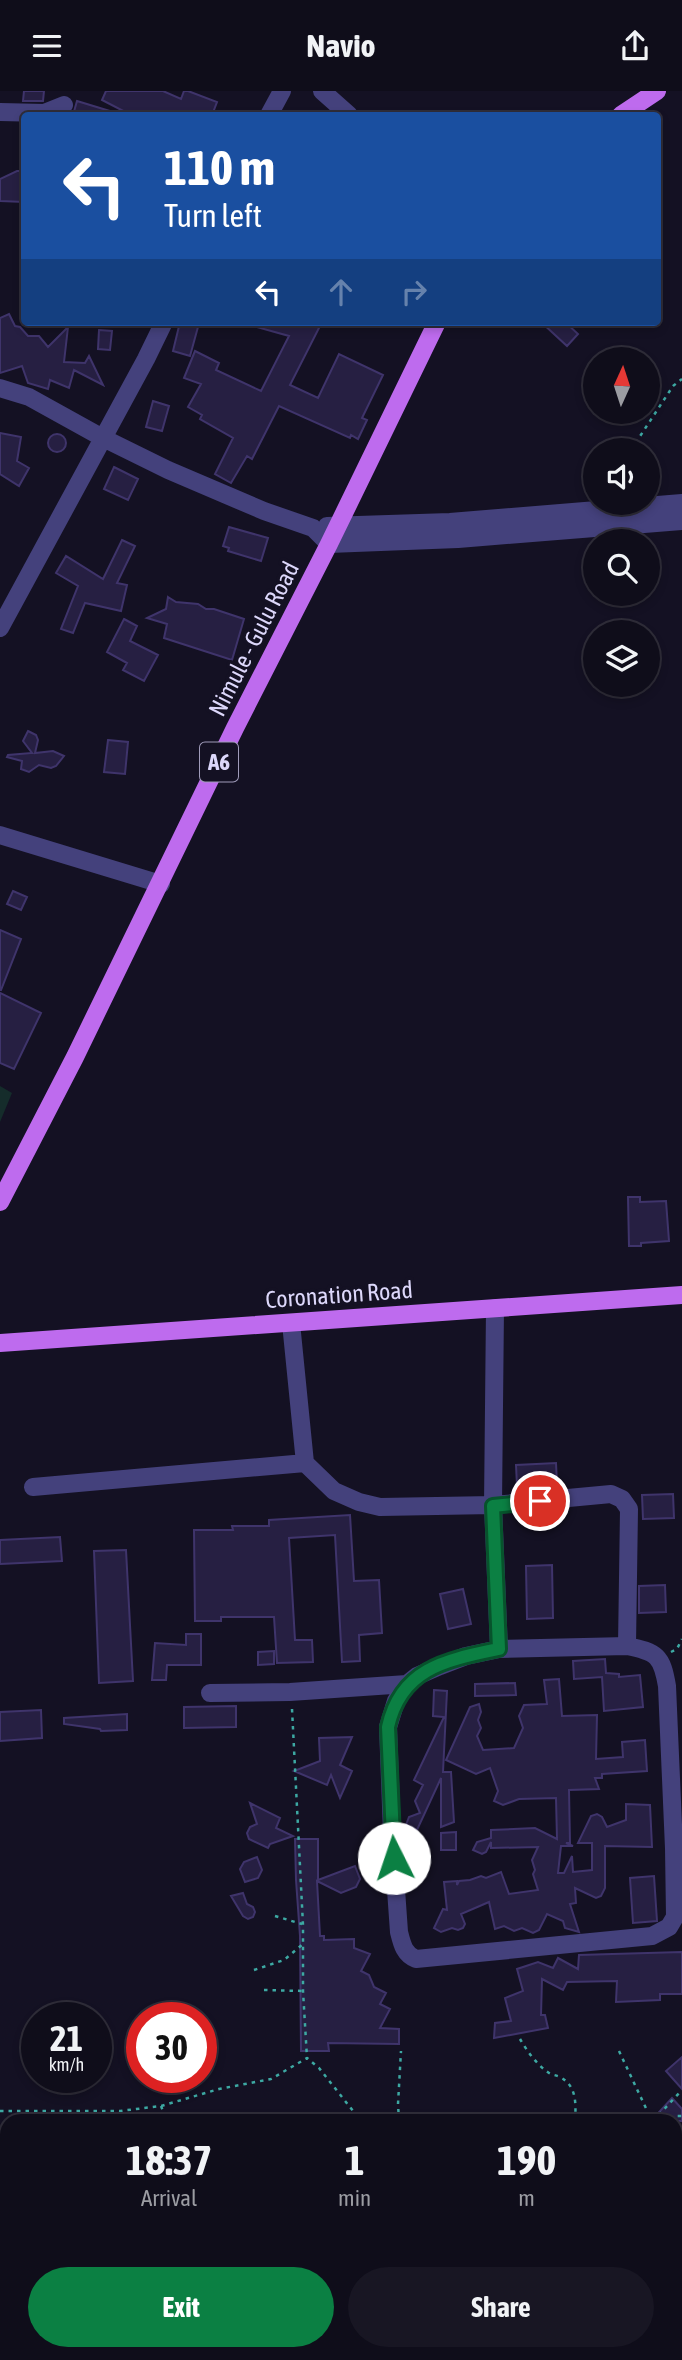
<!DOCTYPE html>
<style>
:root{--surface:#0f0d1a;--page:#181623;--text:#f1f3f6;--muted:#9b9ca2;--line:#2f2d39;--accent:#0b8043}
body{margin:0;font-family:"Asap Condensed",sans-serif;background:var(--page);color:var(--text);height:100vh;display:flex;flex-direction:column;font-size:26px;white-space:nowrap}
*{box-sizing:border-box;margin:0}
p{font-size:23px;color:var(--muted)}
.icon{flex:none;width:38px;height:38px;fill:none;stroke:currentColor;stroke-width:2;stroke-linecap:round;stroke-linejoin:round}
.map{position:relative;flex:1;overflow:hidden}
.sheet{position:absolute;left:0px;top:2023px;width:682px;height:247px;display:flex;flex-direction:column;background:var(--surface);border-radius:21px 21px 0 0;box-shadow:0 4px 10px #0003,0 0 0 2px var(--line)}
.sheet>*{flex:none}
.hud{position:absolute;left:21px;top:21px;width:640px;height:214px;border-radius:7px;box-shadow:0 4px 10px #0003,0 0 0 2px var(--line);background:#1a4fa0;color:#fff;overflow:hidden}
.needle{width:46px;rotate:3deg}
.buttons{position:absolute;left:583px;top:256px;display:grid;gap:14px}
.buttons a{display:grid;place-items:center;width:77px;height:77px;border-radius:50%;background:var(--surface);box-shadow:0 4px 10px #0003,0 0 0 2px var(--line);font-size:35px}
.speed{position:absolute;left:21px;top:1911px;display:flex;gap:14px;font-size:35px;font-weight:700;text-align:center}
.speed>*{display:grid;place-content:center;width:91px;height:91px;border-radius:50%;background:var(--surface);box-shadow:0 4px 10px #0003,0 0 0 2px var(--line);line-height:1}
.speed small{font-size:18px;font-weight:400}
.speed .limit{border:10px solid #d22;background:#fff;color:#111}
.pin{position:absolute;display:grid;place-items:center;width:60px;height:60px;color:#fff;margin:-30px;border:4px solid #fff;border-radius:50%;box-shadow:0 2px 7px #0007}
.me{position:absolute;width:77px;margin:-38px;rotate:356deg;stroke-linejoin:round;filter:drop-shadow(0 0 5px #0008)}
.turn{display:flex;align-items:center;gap:24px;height:147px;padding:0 28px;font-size:32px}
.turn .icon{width:91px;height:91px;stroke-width:2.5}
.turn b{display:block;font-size:49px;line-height:60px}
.lanes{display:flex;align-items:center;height:66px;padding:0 28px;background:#0003;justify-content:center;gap:35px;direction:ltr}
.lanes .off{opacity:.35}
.eta{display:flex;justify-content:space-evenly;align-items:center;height:119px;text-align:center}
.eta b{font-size:42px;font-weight:700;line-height:49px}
.primary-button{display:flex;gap:14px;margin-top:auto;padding:14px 28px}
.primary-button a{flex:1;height:80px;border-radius:42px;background:var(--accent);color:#fff;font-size:28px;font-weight:700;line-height:80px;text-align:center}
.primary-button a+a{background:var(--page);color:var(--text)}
header{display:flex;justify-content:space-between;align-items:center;height:91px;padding:0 28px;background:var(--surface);font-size:32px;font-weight:700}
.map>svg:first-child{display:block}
</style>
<header><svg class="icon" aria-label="menu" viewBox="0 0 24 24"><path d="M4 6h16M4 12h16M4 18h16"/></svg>Navio<svg class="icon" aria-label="share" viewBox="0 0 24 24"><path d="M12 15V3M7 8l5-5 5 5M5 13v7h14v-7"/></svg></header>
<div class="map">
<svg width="682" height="2269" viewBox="0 0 682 2269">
<rect width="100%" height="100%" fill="#141123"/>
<!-- green -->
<path fill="#152c2b" d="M0 995 12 1002 0 1031Z"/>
<!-- building -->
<path fill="#261f42" stroke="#3f346b" stroke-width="2" d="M24 0H44L43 10H23Z
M106 0H163L181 8 184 0H188L217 11 212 24H131L102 9Z
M77 10 113 21 112 24H73Z
M17 80H24V111L0 110V88Z
M9 223 15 235 20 236 28 245H39L48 256 68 236 64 271 85 272 89 265 103 294 74 279 69 297 50 289 48 298 28 292 22 275 0 282V227Z
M180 231 198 236 190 265 173 260Z
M253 231H322L290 294 318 307 339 263 383 284 362 327 367 329 358 348 351 344 350 347 279 315 252 368 247 365 231 392 215 383 233 347 200 328 202 324 188 316 201 293 184 287 195 260 219 272 216 279 261 300 289 245 253 235Z
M541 231H565L578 243 567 255Z
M99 239 112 240 110 259 98 258Z
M153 310 169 315 162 340 146 336Z
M0 342 21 346 17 370 29 377 19 395 0 383Z
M48 352a9 9 0 1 1 18 0a9 9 0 1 1-18 0Z
M114 376 138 388 128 409 104 398Z
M229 436 268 447 261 470 228 460 229 457 223 455Z
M122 449 135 455 117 492 127 494 121 520 85 512 73 542 61 538 78 495 56 482 66 465 103 488Z
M168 506 176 511 198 513 206 518H214L244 528 232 569 164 547 167 533 147 527 166 518Z
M124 528 137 535 130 550 158 564 144 590 123 579 127 572 107 561Z
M28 640 36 644 38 649 35 662 53 660 64 665 56 675 51 677 39 674 29 681 21 678 22 670 7 666 8 664 32 662 23 650Z
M108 649 128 651 125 683 104 681Z
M13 800 27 806 21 819 7 813Z
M0 839 21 848 1 899H0Z
M0 902 41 922 14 978 0 972Z
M628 1106H640V1111L666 1110 669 1150 641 1152V1155H629Z
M556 1372 557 1393 517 1395 516 1374Z
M673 1403 674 1427 643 1428 642 1404Z
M350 1424 354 1490 379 1489 382 1542 359 1544 360 1570 342 1571 335 1444 289 1447 295 1549H312L313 1571 277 1572 274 1526H221V1530H195L194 1439H233L232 1435H269V1429Z
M60 1446 62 1470 0 1473V1449Z
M126 1459 133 1590 99 1592 94 1460Z
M552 1474 553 1527 527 1528 526 1475Z
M665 1494 666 1521 639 1522V1495Z
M463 1498 471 1533 448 1538 440 1503Z
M186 1543H201V1574H167L166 1589H152L155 1552 186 1554Z
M274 1560V1573L258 1574V1561Z
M605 1568 606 1582 619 1583V1586L640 1584 643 1616 604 1620 602 1586 574 1588 573 1570Z
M559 1588 562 1625 597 1624 596 1668 623 1666 622 1651 645 1649 647 1680 602 1683V1687H595L599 1698 569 1699 570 1752H566L573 1755H561L558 1782H564L572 1765 573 1781 592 1779V1752H578L591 1725 597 1723 602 1726 607 1736 626 1729V1713L650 1714 652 1756 605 1755V1797L601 1805 596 1807 575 1797 576 1812 570 1813 579 1841 565 1837 563 1830 547 1823 539 1839 533 1842 522 1837 514 1840 504 1835 495 1838 489 1811 461 1823 465 1833 463 1837 458 1839 452 1837 441 1841 434 1837 443 1818 447 1819 444 1791 457 1790V1794L459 1790 470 1789 481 1785 486 1787 501 1781 509 1803 538 1799 533 1783 535 1779 532 1769 538 1756 491 1757V1751L486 1761 482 1763 473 1759 477 1751 491 1747V1739L535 1737 557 1748 556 1707 519 1708 503 1714 494 1710 498 1700 490 1677 476 1683 446 1669 470 1616 479 1613 481 1621 478 1629 481 1637 477 1645 483 1659 514 1657 523 1637 519 1625 524 1614 547 1613 544 1589Z
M515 1592 516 1604 475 1605V1593Z
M434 1599 447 1600 443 1681H451L454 1731 441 1736V1687L417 1739 406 1734 409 1726 420 1722 415 1710 423 1694 414 1689 444 1626 433 1625Z
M236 1615V1636L184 1637V1616Z
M41 1619 42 1647 0 1650V1621Z
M127 1623V1639L101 1640 100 1638 64 1633V1627Z
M352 1646 340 1674 352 1680 340 1707 331 1684 327 1694 294 1680 320 1670 319 1647Z
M250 1712 280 1727 276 1737 293 1745 270 1753 268 1757 249 1748 247 1742 250 1736 257 1733Z
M456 1741V1759H441V1742Z
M295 1748H318V1789L355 1775 360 1788 356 1796 341 1802 317 1790 320 1845H324V1849L354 1848V1857L370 1863 361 1880 369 1884 374 1896 386 1902 380 1913 390 1918 380 1937 399 1938V1953L328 1952 329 1960H301L300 1845 296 1789Z
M257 1766 262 1779 258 1787 245 1791 240 1778 244 1771Z
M654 1785 657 1830 633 1832 630 1787Z
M243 1802 247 1813 253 1816 255 1821 253 1826 248 1828 243 1825 231 1805Z
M682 1861V1903H660V1909L616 1911 617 1890 567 1891 563 1899 542 1888 541 1924H545L548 1937 494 1947 495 1932 511 1930 505 1907 523 1900 517 1878 538 1871 553 1877 558 1867 578 1878 579 1864Z
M682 1966V1998L666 1980Z
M672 2007 682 2018V2030H651Z"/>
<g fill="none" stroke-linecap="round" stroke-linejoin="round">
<!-- path -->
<path stroke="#3da9a3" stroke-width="2.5" stroke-dasharray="3.5 5" stroke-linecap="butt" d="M631 359 673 295 682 288
M671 1561 677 1558 682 1548
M292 1618 303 1834V1900L307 1967
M275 1825 302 1833
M254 1879 284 1869 303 1853
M264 1899 303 1900
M520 1948C527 1960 537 1974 549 1982 552 1984 556 1984 560 1986 577 1995 576 2013 575 2030
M619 1960 652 2030
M161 2015 167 2030
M0 2020H120L161 2015 219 1998 271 1988 307 1967 319 1977 361 2030
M120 2020 123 2030
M399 2030 398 2013 401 1960
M653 2030 682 1999
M671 2030 677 2025H682
M0 2080 7 2079
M676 2119 682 2115
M0 2157 7 2162
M676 2190 682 2191
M0 2204 7 2202
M676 2206 682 2205
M650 2269V2263"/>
<!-- minor -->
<path stroke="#44417c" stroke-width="18" d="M322 0 349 24
M0 21 44 22 64 14
M269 24 282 0
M0 297 29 306 103 347 168 379 264 420 313 437 329 453 458 448 682 430
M327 435 450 431 682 412
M0 537 146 268 164 231
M0 744 161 793
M495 1217 493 1414 499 1558
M291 1232 305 1372 334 1400 359 1411 380 1416 493 1414 611 1403 622 1408 629 1418 627 1555
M33 1396 305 1372
M627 1555C657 1561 662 1565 667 1595L674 1757 675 1826 669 1836 652 1845 416 1868C404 1863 402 1853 399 1841L392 1742 388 1636 396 1610 407 1593 417 1585 440 1575 466 1565 499 1558Z
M210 1602 290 1601 407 1593"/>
<!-- major -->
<path stroke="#be6bee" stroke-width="18" d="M621 24 657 0
M0 1111 75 966 235 637 329 453 437 231
M0 1252 682 1204"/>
</g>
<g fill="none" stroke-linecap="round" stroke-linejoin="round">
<defs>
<path id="route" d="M394 1767 388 1636C401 1577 446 1569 499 1558L493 1415 540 1410"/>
</defs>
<!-- route casing -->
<use href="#route" stroke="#07532c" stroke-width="18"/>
<!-- route -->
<use href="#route" stroke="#0b8043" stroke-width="12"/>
</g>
<g text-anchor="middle" stroke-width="7" stroke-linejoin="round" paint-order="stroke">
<!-- shield labels -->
<rect fill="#141123" stroke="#a09cba" stroke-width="2" x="200" y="651.5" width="38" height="39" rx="5"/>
<g font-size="23" font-weight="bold" fill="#dcd7fa">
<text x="219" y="679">A6</text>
</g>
<!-- street labels -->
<g font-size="24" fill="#dcd7fa" stroke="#141123">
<text transform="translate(254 548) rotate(-63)" y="8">Nimule - Gulu Road</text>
<text transform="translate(339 1204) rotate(-4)" y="8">Coronation Road</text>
</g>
</g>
</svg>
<div class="buttons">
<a><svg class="needle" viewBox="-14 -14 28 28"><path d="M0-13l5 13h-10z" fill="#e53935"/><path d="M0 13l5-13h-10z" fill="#9b9ca2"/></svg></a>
<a><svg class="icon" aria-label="sound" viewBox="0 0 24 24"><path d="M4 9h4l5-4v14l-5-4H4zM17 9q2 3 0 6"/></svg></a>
<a><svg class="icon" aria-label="search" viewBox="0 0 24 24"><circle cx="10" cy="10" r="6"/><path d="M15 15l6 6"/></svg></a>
<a><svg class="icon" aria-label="layers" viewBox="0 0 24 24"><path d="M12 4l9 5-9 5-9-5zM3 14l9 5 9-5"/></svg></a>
</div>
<div class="speed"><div>21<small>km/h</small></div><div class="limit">30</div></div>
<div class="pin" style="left:540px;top:1410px;background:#d93025"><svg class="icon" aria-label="arrive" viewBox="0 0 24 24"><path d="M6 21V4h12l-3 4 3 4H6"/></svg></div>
<svg class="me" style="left:394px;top:1767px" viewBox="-20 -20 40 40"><circle r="19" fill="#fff"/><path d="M0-13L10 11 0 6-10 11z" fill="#0b8043"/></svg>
<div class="hud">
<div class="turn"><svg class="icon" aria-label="left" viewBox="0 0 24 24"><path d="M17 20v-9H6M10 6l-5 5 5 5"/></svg><div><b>110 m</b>Turn left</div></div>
<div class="lanes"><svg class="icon" aria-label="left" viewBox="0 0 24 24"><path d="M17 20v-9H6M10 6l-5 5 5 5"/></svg><svg class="icon off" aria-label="ahead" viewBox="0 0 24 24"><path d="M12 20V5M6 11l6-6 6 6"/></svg><svg class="icon off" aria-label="right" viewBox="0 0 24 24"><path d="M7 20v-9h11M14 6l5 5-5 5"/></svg></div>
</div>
<section class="sheet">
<div class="eta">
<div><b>18:37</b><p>Arrival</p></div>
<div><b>1</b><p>min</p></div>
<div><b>190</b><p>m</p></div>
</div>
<div class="primary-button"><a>Exit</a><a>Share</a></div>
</section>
</div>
